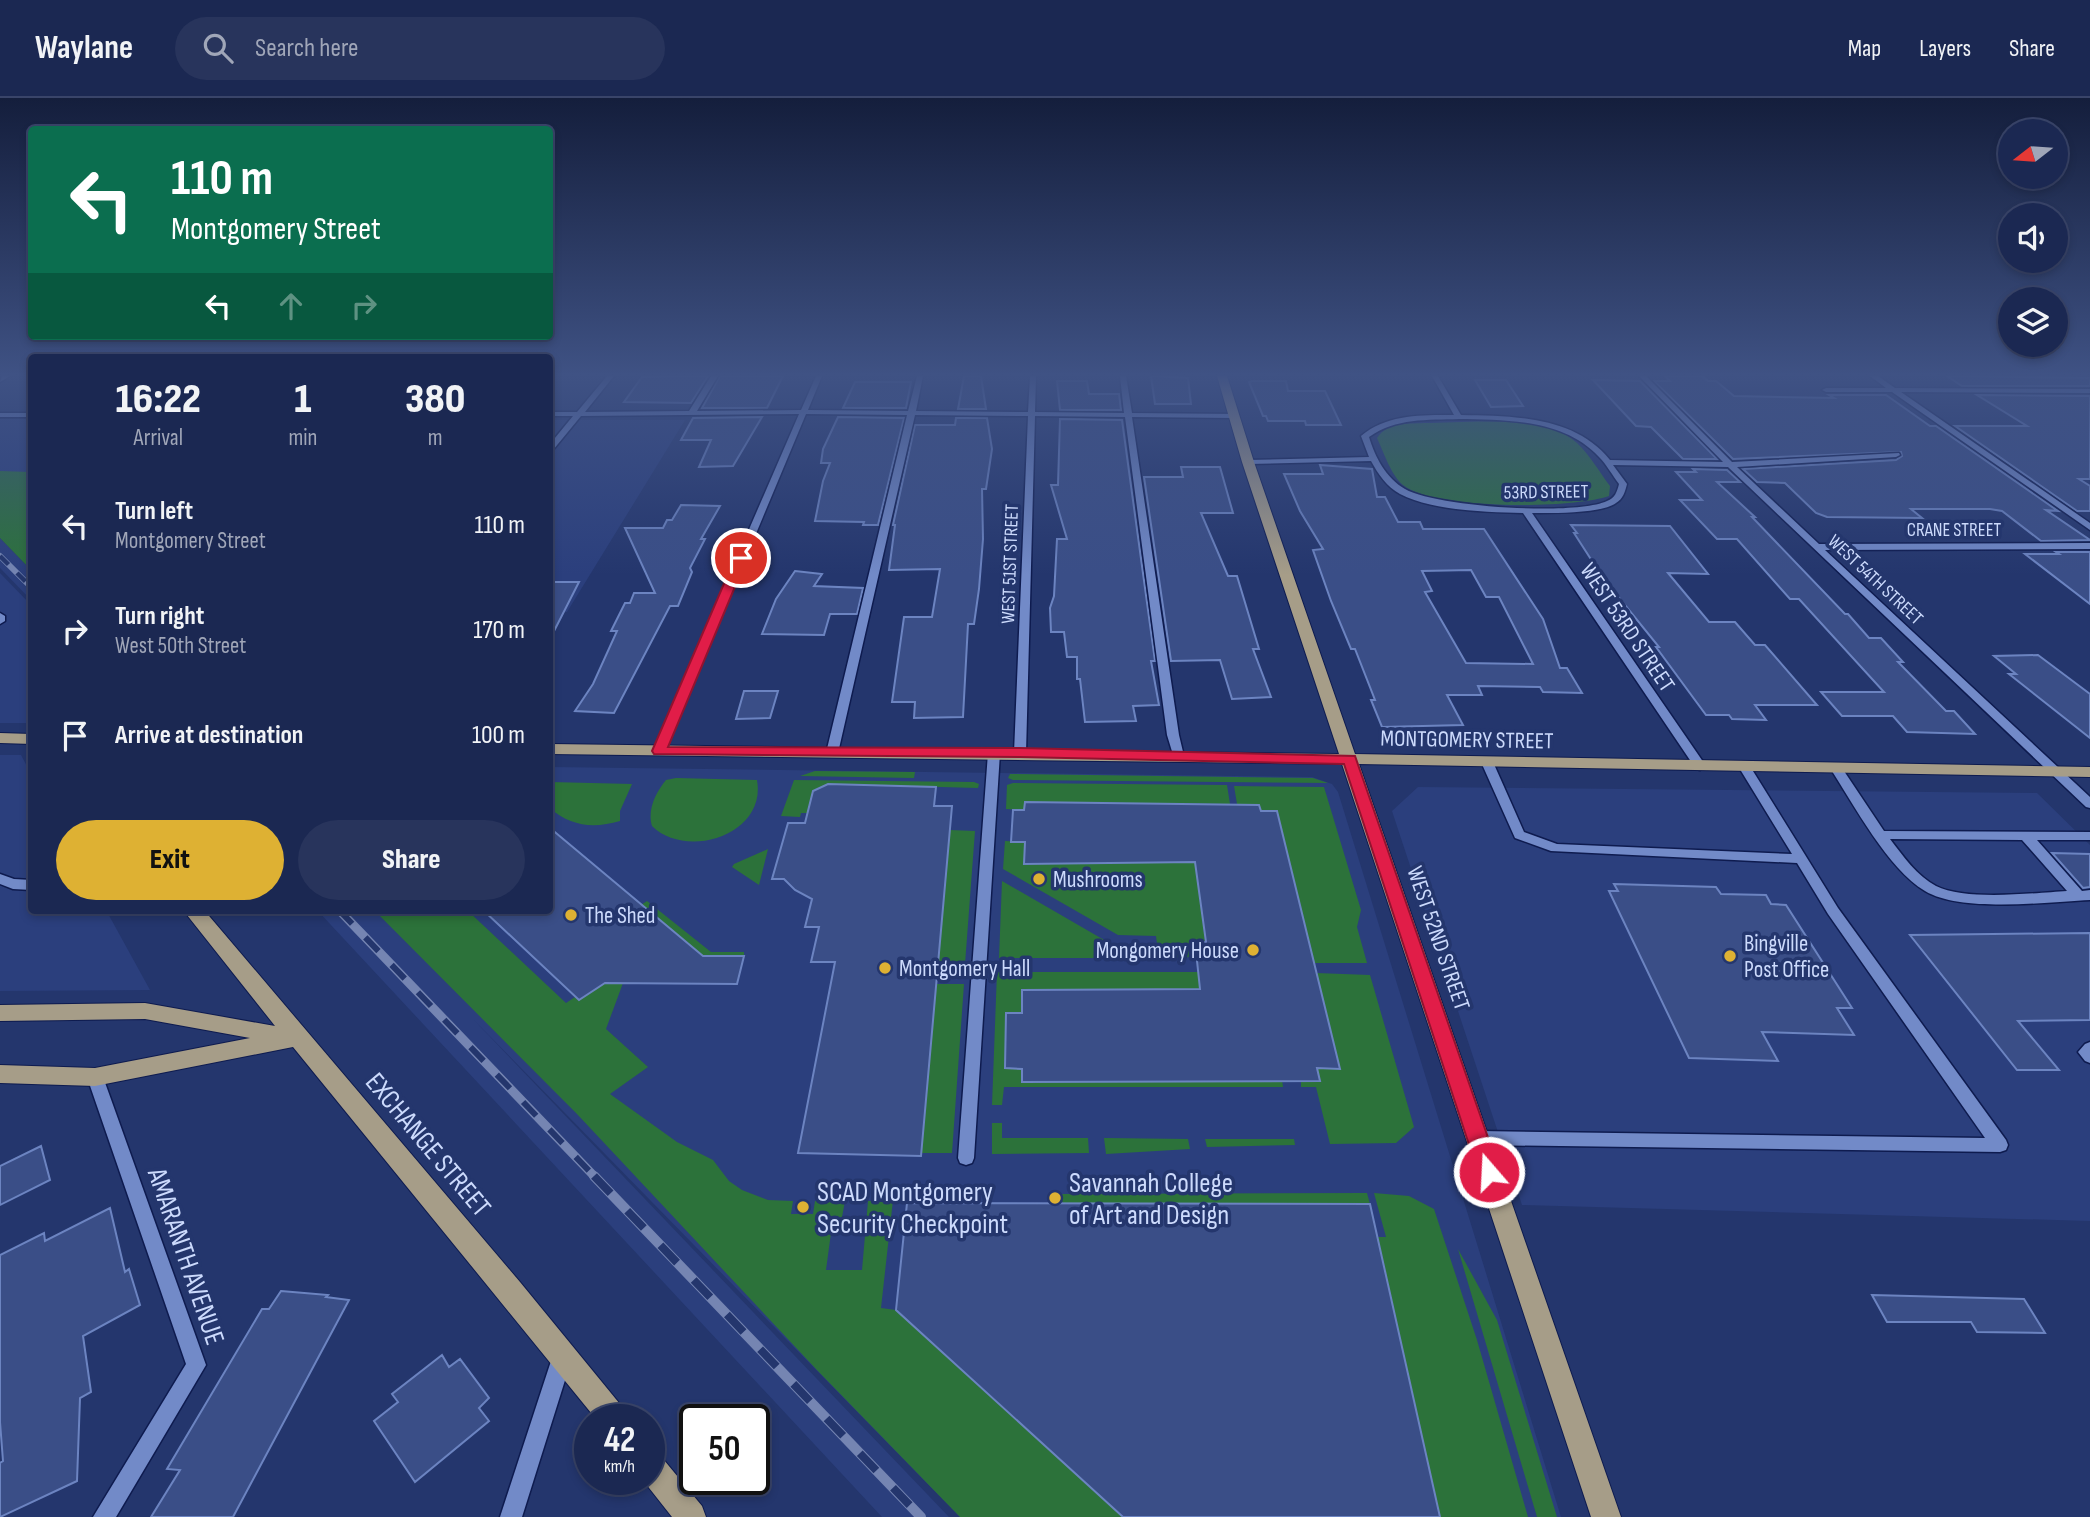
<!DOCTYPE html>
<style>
:root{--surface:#1b2852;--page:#28345c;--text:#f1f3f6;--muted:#a0a6b8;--line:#394469;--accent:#deb133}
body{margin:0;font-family:"Sofia Sans Condensed",sans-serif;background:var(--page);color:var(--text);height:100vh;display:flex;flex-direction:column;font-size:26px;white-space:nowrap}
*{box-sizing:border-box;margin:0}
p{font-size:23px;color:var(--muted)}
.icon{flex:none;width:38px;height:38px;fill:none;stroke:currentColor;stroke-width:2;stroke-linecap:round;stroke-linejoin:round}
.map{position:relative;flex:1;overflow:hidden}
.side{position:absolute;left:28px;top:256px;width:525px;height:560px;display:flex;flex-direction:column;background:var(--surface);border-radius:7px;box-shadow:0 4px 10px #0003,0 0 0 2px var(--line)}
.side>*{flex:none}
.hud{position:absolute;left:28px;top:28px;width:525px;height:214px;border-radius:7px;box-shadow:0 4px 10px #0003,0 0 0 2px var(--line);background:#0b6e4f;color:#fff;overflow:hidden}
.needle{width:46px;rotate:253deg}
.tools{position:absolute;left:1998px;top:21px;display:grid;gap:14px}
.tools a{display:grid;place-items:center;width:70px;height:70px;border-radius:50%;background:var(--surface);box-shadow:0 4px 10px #0003,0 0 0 2px var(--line);font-size:35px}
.speed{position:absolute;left:574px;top:1306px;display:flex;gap:14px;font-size:35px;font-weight:700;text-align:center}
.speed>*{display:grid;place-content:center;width:91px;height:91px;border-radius:50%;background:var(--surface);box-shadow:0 4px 10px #0003,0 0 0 2px var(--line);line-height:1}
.speed small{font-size:18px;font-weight:400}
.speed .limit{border:4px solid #111;border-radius:10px;background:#fff;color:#111}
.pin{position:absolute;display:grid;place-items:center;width:60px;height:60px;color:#fff;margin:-30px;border:4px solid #fff;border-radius:50%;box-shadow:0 2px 7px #0007}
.me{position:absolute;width:77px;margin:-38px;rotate:341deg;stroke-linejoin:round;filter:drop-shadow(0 0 5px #0008)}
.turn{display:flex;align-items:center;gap:24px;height:147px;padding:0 28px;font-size:32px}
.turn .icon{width:91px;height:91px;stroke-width:2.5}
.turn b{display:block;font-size:49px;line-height:60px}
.lanes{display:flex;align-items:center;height:66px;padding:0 28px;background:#0003;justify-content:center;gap:35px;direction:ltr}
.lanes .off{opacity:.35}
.eta{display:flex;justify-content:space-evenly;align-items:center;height:119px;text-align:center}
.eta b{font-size:42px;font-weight:800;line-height:49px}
.action{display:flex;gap:14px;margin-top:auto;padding:14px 28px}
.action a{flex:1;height:80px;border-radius:42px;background:var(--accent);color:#111;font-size:28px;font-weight:800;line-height:80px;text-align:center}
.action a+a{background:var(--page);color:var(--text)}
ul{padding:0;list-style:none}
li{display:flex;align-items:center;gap:21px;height:105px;padding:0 28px}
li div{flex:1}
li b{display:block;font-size:26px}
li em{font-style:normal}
header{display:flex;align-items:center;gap:42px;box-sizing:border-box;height:98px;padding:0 35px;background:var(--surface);border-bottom:2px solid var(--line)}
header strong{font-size:33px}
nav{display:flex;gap:38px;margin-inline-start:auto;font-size:24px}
.search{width:490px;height:63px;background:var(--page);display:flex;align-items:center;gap:18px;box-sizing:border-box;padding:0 24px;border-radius:38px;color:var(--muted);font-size:26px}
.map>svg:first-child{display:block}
</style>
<header>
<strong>Waylane</strong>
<div class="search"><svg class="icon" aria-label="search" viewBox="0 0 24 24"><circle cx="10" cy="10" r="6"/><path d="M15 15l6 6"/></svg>Search here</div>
<nav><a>Map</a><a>Layers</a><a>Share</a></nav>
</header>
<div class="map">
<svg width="2090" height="1419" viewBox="0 0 2090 1419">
<rect width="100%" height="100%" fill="#24366d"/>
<!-- built -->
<path fill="#2b3f7d" d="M0 321H31V437L0 406Z
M550 322H685L567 514H550Z
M0 440 31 472V502L0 470Z
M0 475 31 507V625H0Z
M0 657H21L31 676 32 812H106L150 892 0 893Z
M550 669 1312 679 1332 686 1338 694 1561 1419H960L472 920 949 1419H882L317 812H550Z
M1418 689 2037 695 2090 747V1123L1522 1107 1392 713Z"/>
<!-- green -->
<path fill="#2c723a" d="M1424 325C1467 325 1544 315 1577 345 1590 357 1600 375 1610 388L1609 398C1572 411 1433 412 1403 387 1391 377 1384 355 1377 340 1388 324 1406 326 1424 325Z
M0 373 31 374V472L0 440Z
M815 673 915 674 914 680 800 678Z
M1010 676 1313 680 1328 685 1013 682 1008 680Z
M676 680 757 682C767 737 686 762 652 728 647 712 656 694 666 682Z
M794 682 974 684 979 686 978 690 828 686 816 692 808 715H801L800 719 781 718Z
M550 684 632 686 620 713V723C593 731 570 728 550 710Z
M1013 685 1227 687 1230 706 1026 704 1024 712 1006 711 1007 687Z
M1234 688 1324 689 1361 812 1357 829 1367 865H1314L1278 717 1275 713H1261L1259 707 1237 706Z
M950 732 975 733 965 866H937Z
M1005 743 1025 744 1024 766 1195 764 1205 843 1195 844 1196 859 1159 860 1156 838 1118 837 1003 771Z
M768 751 759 787 732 769 734 766Z
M1002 783 1118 850 1120 860H999Z
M647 803 711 854H744V858H648L639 885H623L606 931 648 969 610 996 677 1044 713 1062 729 1083 742 1092 768 1102 793 1103 791 1116H813L815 1103H845L842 1119 833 1120 826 1172H862L868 1103 893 1102 881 1210 896 1212 1123 1419H960L816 1271 577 1016 374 812H467L566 905 575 899 579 902 678 838 641 807Z
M997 874H1198L1200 891 1023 892 1022 915 1005 970 1022 971V984L1282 982 1283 989H1004L1002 1007H992Z
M1316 875 1370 877 1414 1029 1396 1045 1330 1046 1316 989H1301V982L1319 983 1317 970H1340Z
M935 886H964L952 1055H921Z
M1002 1025V1040H1088L1089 1055 992 1056V1025Z
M1104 1040 1188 1041 1190 1051 1106 1056Z
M1205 1041H1294L1295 1047 1207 1049Z
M1367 1095 1370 1106H1064L1057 1096Z
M1374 1095 1409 1098 1434 1111 1477 1242 1528 1419H1440L1378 1139H1386Z
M1458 1151 1497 1222 1557 1419H1537Z"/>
<!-- building -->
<path fill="#3a4e87" stroke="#6c84c1" stroke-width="2" fill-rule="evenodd" d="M691 278H708L691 305 624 304 642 279Z
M720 278H783L767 310H702Z
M964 278H981L986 311H958Z
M1151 278 1188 280 1191 306H1155Z
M1665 278H1702L1708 283H1716L1734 298 1834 300 1829 297H1886L1930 328H1936L2058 413 2046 412 2090 442 2041 443 2002 413 1990 411H1911L1922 420 1827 419 1816 415 1785 385 1757 384 1743 371 1896 362 1902 358 1901 354 1733 361 1654 283H1670Z
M1947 278 2090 280V288H1962Z
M1475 282H1506L1523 308 1491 309Z
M1593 282 1640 283 1717 361H1683L1651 329 1636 328Z
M1057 283H1087L1089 296H1119L1121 312H1060Z
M1252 283H1286L1288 293H1325L1341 327H1306L1305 323H1268L1266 318H1263L1249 284Z
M855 284H911L906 310H843Z
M1977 297 2090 298V381H2079L2090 388V413H2077L1955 328H2027Z
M762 319 733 368 699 369 711 342H681L693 320Z
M838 319 904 320 878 427H863L864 424 815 423 823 383 830 365H821L823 351Z
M956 320H987L992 351 986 391H982L983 441 979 491 974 526H968L963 619 914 620 915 604H892L904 519H932L940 471 889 472 895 427H893L915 327H955Z
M1060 321 1122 322 1155 563H1151L1159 607 1133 608 1136 623 1085 624 1080 581H1077V559H1067L1064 534H1051L1050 510 1054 498 1057 441H1067L1051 387H1058Z
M1320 367 1372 371 1377 399H1385L1398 424H1420L1423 431H1484L1543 521 1560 570H1567L1582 595 1543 594 1540 589 1478 588 1482 597H1447L1463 627 1382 629 1371 602H1375L1355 551H1351L1331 503 1313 452 1323 451 1300 413 1284 376H1323ZM1471 472 1486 499H1499L1533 566 1466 565 1425 494 1432 493 1422 473Z
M1181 369H1220L1233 415H1201L1228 478H1237L1259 551H1253L1271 599 1232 601 1220 562 1171 563 1144 379H1183Z
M1693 371 1727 372 1740 384H1717L1755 419H1752L1845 516H1848L1869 540H1881L1903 564H1898L1946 613H1954L1975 636 1907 634 1893 618H1842L1821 594H1884L1799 501H1790L1737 441H1717L1680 402H1702L1676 374H1696Z
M681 407 720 408 701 441H705L690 470 692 474 678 508H670L614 615 575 613 593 586 617 533H611L625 505H630L634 495H655L625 430H663L667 422H672Z
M1571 427 1670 428 1708 476 1668 475 1709 524H1735L1755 547H1765L1817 607H1755L1766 622 1732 621 1729 617H1706L1656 549H1659L1603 480 1574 435H1577Z
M2056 454H2090V506L2025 456H2059Z
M795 473 822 476 814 488 863 490 857 516H830L824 537 762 536 776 501Z
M550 484H579L550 541Z
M2038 557 2090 596V640L2009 576H2016L1994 558Z
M744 593H778L770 620 736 621Z
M828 686 936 689 934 708H952L921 1058 798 1055 835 864H811L819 829H805L812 801 795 792 784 781H772L788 725H805L813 693Z
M1025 704 1259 707 1261 713H1277L1340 971 1317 970 1320 983 1022 984V971L1005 970 1006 915H1022V892L1200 891 1195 844H1206L1195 764 1024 766 1025 744H1011L1013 712H1024Z
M550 730 703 858H744L737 886 605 885 579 902 483 812H550Z
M2052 755 2090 756V789L2083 790Z
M1614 786 1716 789 1721 796 1766 797 1771 806 1786 807 1852 910H1837L1854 937 1762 934 1778 963 1689 960 1609 793H1618Z
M2090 835V922L2018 923 2059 972H2017L1910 837Z
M41 1048 50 1082 0 1107V1068Z
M907 1105 1370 1106 1440 1419H1123L896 1212Z
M110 1110 125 1174 129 1171 140 1207 83 1238 91 1294 80 1300 77 1383 0 1419V1365L3 1363 0 1324V1157L44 1135 45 1143Z
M281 1193 328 1197 326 1199 349 1202 233 1419H151L180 1372 167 1371 262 1211H269Z
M1872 1197 2024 1201 2045 1235 1977 1234 1971 1224H1887Z
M442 1257 449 1269 460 1261 489 1300 479 1310 489 1323 415 1384 374 1323 398 1304 392 1296Z"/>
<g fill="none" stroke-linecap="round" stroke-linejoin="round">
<defs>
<path id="minor" d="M2 278H10L0 284Z
M607 278H614L585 314 689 313 711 278H718L697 313 801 312 816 278H822L808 312 908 313 917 278H923L916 313 1028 314 1030 278H1036L1035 314 1124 315 1120 278H1126L1132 315 1237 316 1238 318 1234 320 1132 319 1179 637 1184 658 1182 660H1174L1167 637 1125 319 1035 318 1026 655 1020 659 1014 655 1028 318 915 317 838 655 836 657H828L826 655 907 317 806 316 665 653 659 656 655 655 653 653 799 316 581 318 553 352H550V346L573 318H550V314H577Z
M1432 278H1438L1461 317C1513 318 1575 318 1610 362L1723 364 1639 278H1646L1732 364 1899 355 1900 357 1896 359 1737 369 1819 446 2090 445V451L1825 452 2090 699V710L2086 709 1728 369 1613 367 1627 386C1625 394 1623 401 1616 405 1601 416 1551 415 1532 415L1706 668 1700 672 1696 671 1523 415C1486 414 1433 413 1400 396 1387 389 1378 376 1371 363L1248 366 1244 364 1248 362 1369 359 1361 338C1387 316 1422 317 1454 317ZM1459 321C1507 322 1564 321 1599 359 1607 367 1612 377 1619 386 1617 394 1615 400 1607 403 1575 418 1436 409 1405 391 1386 380 1375 359 1369 339 1396 320 1427 322 1459 321Z
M1870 278H1878L1895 290 2090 291V295L1901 294 2090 425V432L1892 294H1826L1822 292 1826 290H1886Z
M0 315H32V319H0Z
M0 515 5 518V523L0 526Z
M994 651 1000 655 974 1060 972 1065 966 1067 960 1065 958 1060 988 655Z
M1487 660 1493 664 1524 734 1557 746 1792 756 1738 668 1740 665H1748L1838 810 2006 1042 2008 1047 2006 1052 2000 1054 1478 1047 1472 1045 1470 1040 1472 1035 1478 1033 1985 1040 1828 816 1797 765 1551 753 1515 740 1481 664Z
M1836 666 1840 667 1884 733 2090 734V742H2037L2082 793 2090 792V802C2048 804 1961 815 1925 793 1888 771 1854 707 1830 670ZM1890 741 2022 742 2067 793C2034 795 1965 803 1936 788 1917 778 1903 758 1890 741Z
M0 776 14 781 32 782V792L13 791 0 786Z
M2090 944V965L2085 963 2078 954 2085 946Z
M95 973 101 974 103 979 206 1267 116 1419H93L186 1266 87 979 89 974Z
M562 1250 569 1253 572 1260 522 1419H500L552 1260 555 1253Z"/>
<path id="major" d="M1217 278H1227L1254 364 1355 656 2090 669V679L1359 666 1621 1419H1591L1342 666 550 656V646L1339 656 1242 364Z
M0 635 32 636V646L0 645Z
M183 812H204L520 1184 624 1311 628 1321H596L293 949 95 988 0 985V967L95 970 250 940 145 921 0 923V907L145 905 275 928Z
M649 1351 659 1356 702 1408 706 1419H672L642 1381H649Z"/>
</defs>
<!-- minor casing -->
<use href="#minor" stroke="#0e1b4f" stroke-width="3"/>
<!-- major casing -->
<use href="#major" stroke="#0e1b4f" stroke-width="2"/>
<!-- minor -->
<use href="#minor" fill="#728ac8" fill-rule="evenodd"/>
<!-- major -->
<use href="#major" fill="#a69d88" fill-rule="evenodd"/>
<defs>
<path id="rail-far2" d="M0 458 32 490"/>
<path id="rail-far1" d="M339 812 595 1079"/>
<path id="rail" d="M594 1078 921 1419"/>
</defs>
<!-- rail-far2 casing -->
<use href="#rail-far2" stroke="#7585b2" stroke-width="6"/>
<!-- rail-far1 casing -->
<use href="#rail-far1" stroke="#7585b2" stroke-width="9"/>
<!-- rail casing -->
<use href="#rail" stroke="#7585b2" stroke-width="10"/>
<!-- rail-far2 -->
<use href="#rail-far2" stroke="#24366d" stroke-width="4.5" stroke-dasharray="12" stroke-linecap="butt"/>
<!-- rail-far1 -->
<use href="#rail-far1" stroke="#24366d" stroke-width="6" stroke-dasharray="19" stroke-linecap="butt"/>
<!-- rail -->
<use href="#rail" stroke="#24366d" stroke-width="8" stroke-dasharray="24" stroke-linecap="butt"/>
</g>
<!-- sky -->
<linearGradient id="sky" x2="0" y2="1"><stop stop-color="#141e3c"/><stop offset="0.58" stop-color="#3f5284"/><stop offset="1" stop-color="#3f5284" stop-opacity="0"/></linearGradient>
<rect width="2090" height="477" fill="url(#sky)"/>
<!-- route -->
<path fill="#e11d48" stroke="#92132f" stroke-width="2" d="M741 456 747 460 668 649 1020 650 1355 658 1500 1074 1497 1081 1489 1083 1482 1081 1478 1074 1344 666 1020 659 654 656 652 653 735 460Z"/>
<!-- markers -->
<g fill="#deb133" stroke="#24366d" stroke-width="2.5">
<circle cx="1039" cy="781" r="7"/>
<circle cx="571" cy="817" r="7"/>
<circle cx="1253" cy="852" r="7"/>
<circle cx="1730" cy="858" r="7"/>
<circle cx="885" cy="870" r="7"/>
<circle cx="1055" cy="1100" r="7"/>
<circle cx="803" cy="1109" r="7"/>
</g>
<g text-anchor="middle" stroke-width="7" stroke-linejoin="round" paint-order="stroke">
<!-- far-street labels -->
<g font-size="19" fill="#ccdafc" stroke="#24366d">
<text transform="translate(1546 393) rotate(-1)" y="7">53RD STREET</text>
<text x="1954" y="438">CRANE STREET</text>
<text transform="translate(1009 466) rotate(-88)" y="7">WEST 51ST STREET</text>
<text transform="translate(1876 481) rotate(43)" y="7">WEST 54TH STREET</text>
</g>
<!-- street labels -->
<g font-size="23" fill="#ccdafc" stroke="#24366d">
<text transform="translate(1628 529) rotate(56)" y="8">WEST 53RD STREET</text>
<text transform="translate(1467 641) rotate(1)" y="8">MONTGOMERY STREET</text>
<text transform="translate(1439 840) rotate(71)" y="8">WEST 52ND STREET</text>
</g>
<!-- poi labels -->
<g font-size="23" fill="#ccdafc" stroke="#24366d" text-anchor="start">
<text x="1053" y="789">Mushrooms</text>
<text x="585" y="825">The Shed</text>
<text x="1744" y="853">Bingville<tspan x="1744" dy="26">Post Office</tspan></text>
<text x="1239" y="860" text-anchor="end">Mongomery House</text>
<text x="899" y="878">Montgomery Hall</text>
</g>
<!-- near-street labels -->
<g font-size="28" fill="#ccdafc" stroke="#24366d">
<text transform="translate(429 1046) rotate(50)" y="10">EXCHANGE STREET</text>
<text transform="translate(187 1158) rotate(71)" y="10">AMARANTH AVENUE</text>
</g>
<!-- near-poi labels -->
<g font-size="28" fill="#ccdafc" stroke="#24366d" text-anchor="start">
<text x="1069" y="1094">Savannah College<tspan x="1069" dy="32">of Art and Design</tspan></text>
<text x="817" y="1103">SCAD Montgomery<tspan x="817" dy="32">Security Checkpoint</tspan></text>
</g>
</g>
</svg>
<div class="tools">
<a><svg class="needle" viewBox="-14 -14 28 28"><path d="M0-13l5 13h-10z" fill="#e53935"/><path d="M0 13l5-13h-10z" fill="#a0a6b8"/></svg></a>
<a><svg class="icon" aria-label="sound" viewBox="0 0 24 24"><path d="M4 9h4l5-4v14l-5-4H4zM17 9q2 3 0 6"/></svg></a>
<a><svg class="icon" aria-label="layers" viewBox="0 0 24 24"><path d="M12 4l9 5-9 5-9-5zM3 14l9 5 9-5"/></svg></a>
</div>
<div class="speed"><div>42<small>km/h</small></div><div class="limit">50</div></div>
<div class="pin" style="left:741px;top:460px;background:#d93025"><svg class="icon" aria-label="arrive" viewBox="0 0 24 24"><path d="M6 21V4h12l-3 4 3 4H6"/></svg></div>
<svg class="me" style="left:1489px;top:1074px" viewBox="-20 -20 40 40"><circle r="17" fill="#e11d48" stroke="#fff" stroke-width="3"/><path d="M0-11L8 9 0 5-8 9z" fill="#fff"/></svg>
<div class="hud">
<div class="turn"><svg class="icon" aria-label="left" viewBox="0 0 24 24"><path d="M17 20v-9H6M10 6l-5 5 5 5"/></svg><div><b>110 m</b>Montgomery Street</div></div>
<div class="lanes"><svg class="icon" aria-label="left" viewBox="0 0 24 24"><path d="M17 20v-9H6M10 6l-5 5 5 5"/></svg><svg class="icon off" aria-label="ahead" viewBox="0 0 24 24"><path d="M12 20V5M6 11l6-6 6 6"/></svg><svg class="icon off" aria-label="right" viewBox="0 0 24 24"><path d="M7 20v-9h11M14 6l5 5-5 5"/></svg></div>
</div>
<section class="side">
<div class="eta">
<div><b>16:22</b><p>Arrival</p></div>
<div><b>1</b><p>min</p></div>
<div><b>380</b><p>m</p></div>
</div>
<ul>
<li><svg class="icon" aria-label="left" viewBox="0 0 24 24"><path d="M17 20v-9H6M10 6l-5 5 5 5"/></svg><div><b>Turn left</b><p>Montgomery Street</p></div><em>110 m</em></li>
<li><svg class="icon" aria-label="right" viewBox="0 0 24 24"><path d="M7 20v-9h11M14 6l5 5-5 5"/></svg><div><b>Turn right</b><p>West 50th Street</p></div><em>170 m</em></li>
<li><svg class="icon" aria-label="arrive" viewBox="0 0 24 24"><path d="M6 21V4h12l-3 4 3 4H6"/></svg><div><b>Arrive at destination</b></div><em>100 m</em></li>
</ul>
<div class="action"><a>Exit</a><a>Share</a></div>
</section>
</div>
